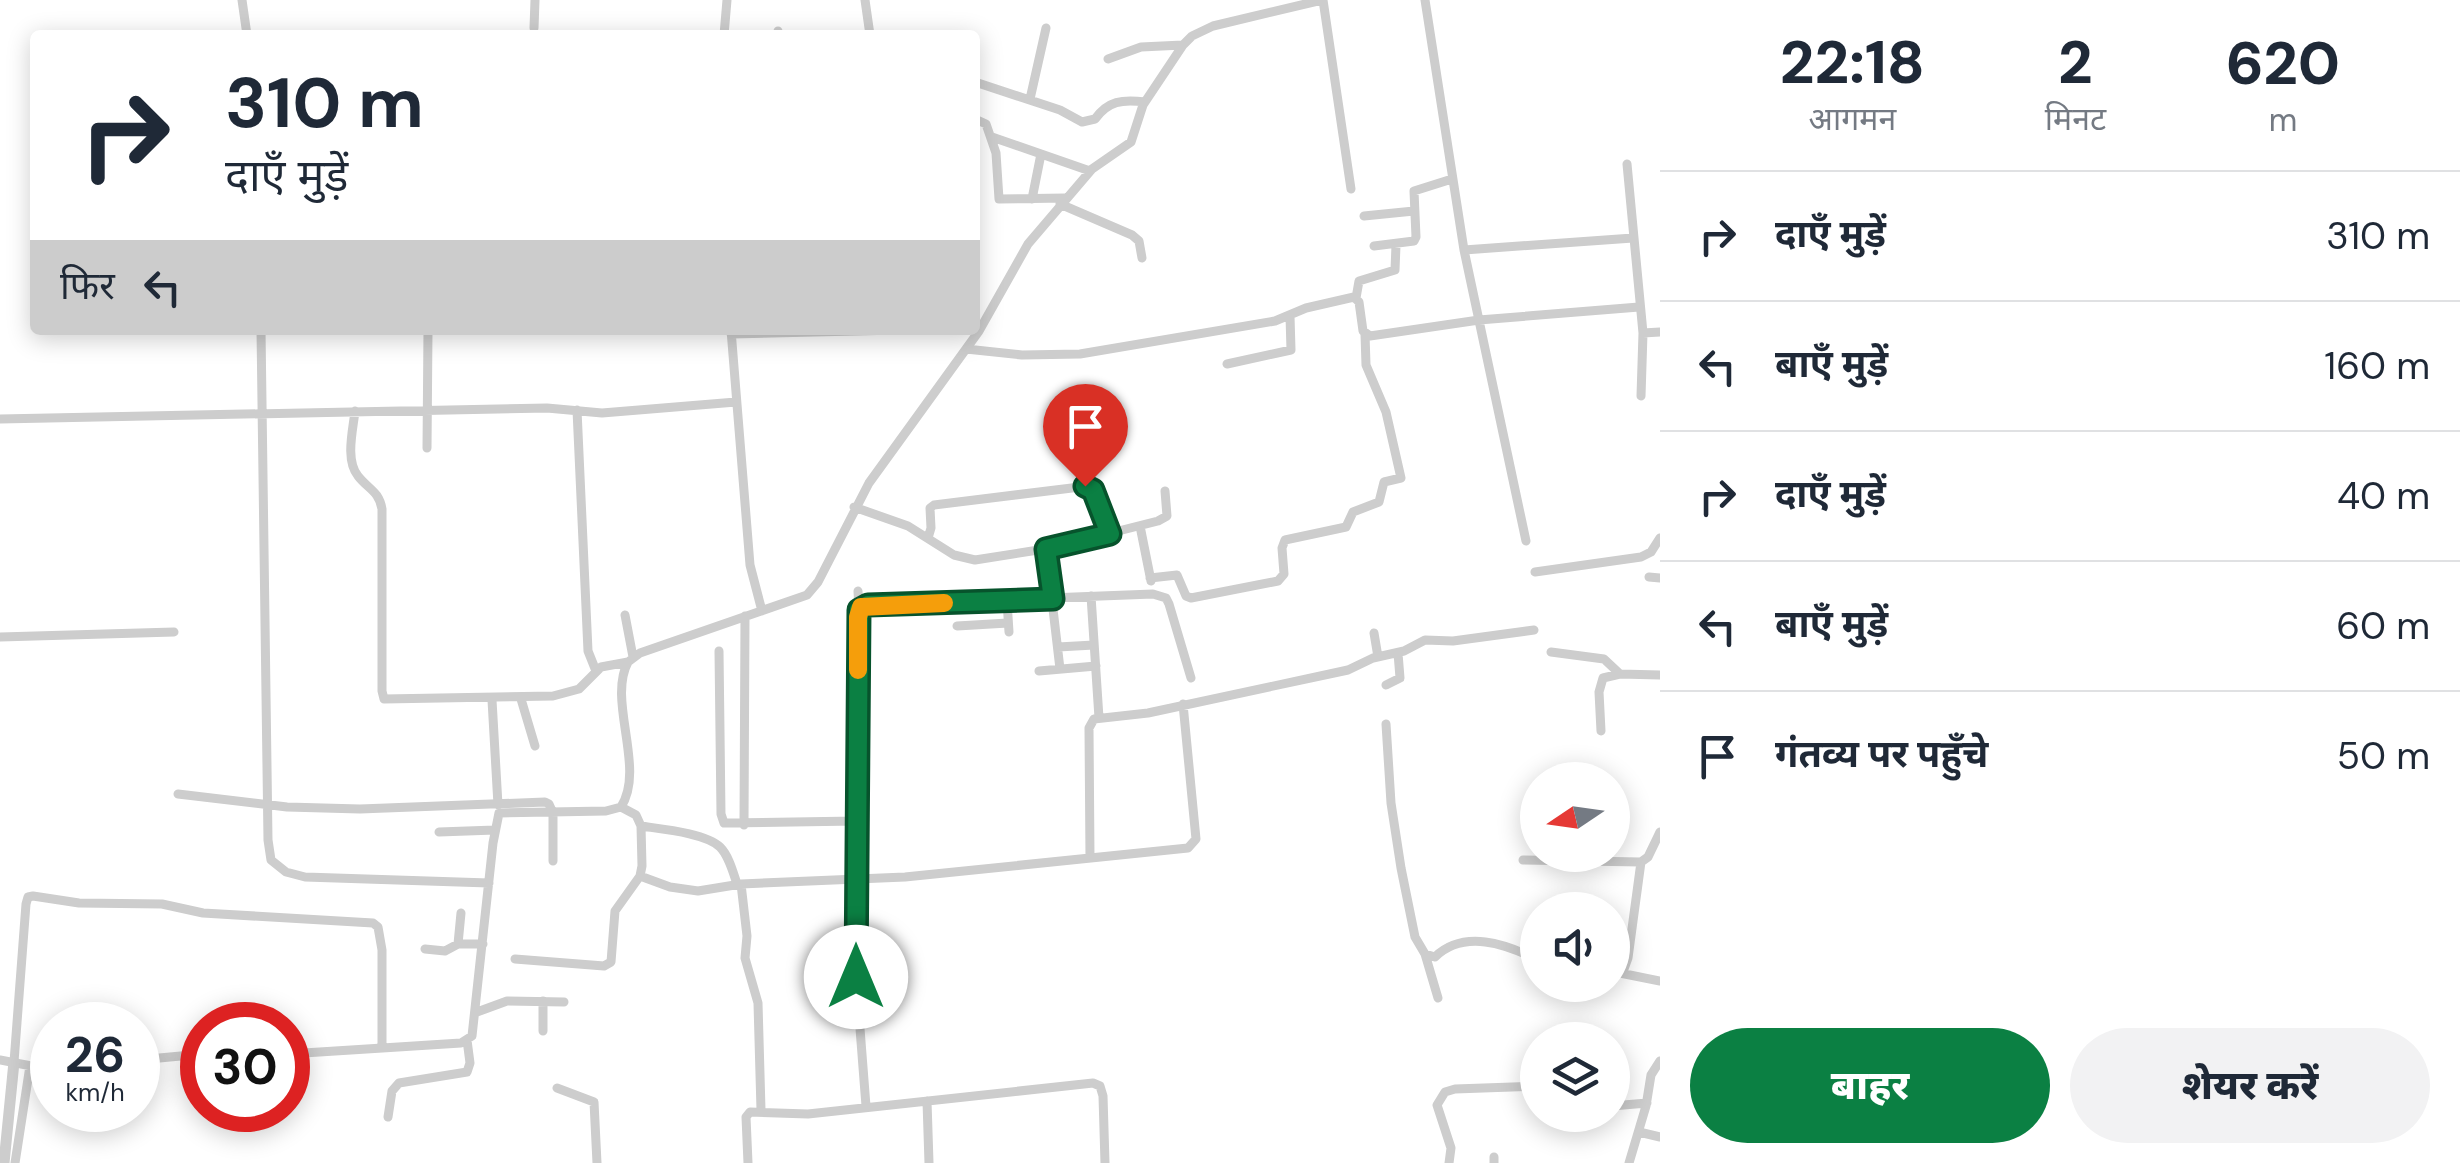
<!DOCTYPE html>
<html lang="hi">
<meta charset="utf-8">
<style>
:root{--surface:#fff;--page:#f2f2f3;--text:#1f2937;--muted:#747a83;--line:#e0e1e3;--accent:#0b8043}
body{margin:0;font-family:"DM Sans","Noto Sans Devanagari",sans-serif;background:var(--page);color:var(--text);height:100vh;display:flex;flex-direction:column;font-size:38px;white-space:nowrap}
*{box-sizing:border-box;margin:0}
p{font-size:32px;color:var(--muted)}
.icon{flex:none;width:55px;height:55px;fill:none;stroke:currentColor;stroke-width:2;stroke-linecap:round;stroke-linejoin:round}
.map{position:relative;flex:1;overflow:hidden}
.sheet{display:flex;flex-direction:column;background:var(--surface);width:800px}
.sheet>*{flex:none}
.hud{position:absolute;left:30px;top:30px;width:950px;height:305px;border-radius:10px;box-shadow:0 5px 25px #0003;background:#fff;color:var(--text);overflow:hidden}
.needle{width:65px;rotate:257deg}
.buttons{position:absolute;left:1520px;top:762px;display:grid;gap:20px}
.buttons a{display:grid;place-items:center;width:110px;height:110px;border-radius:50%;background:var(--surface);box-shadow:0 5px 25px #0003;font-size:50px}
.speed{position:absolute;left:30px;top:1002px;display:flex;gap:20px;font-size:50px;font-weight:700;text-align:center}
.speed>*{display:grid;place-content:center;width:130px;height:130px;border-radius:50%;background:var(--surface);box-shadow:0 5px 25px #0003;line-height:1}
.speed small{font-size:25px;font-weight:400}
.speed .limit{border:15px solid #d22;background:#fff;color:#111}
.pin{position:absolute;display:grid;place-items:center;width:85px;height:85px;color:#fff;margin:-102px -42px;border-radius:50% 50% 50% 0;rotate:-45deg;box-shadow:0 0 10px #0007}
.pin .icon{rotate:45deg}
.me{position:absolute;width:110px;margin:-55px;rotate:0deg;stroke-linejoin:round;filter:drop-shadow(0 0 8px #0008)}
.turn{display:flex;align-items:center;gap:35px;height:210px;padding:0 30px;font-size:45px}
.turn .icon{width:130px;height:130px;stroke-width:2.5}
.turn b{display:block;font-size:70px;line-height:85px}
.then{display:flex;align-items:center;height:95px;padding:0 30px;background:#0003;gap:20px;font-size:38px}
.eta{display:flex;justify-content:space-evenly;align-items:center;height:170px;text-align:center}
.eta b{font-size:60px;font-weight:800;line-height:70px}
.button{display:flex;gap:20px;margin-top:auto;padding:20px 30px}
.button a{flex:1;height:115px;border-radius:60px;background:var(--accent);color:#fff;font-size:40px;font-weight:800;line-height:115px;text-align:center}
.button a+a{background:var(--page);color:var(--text)}
ul{padding:0;list-style:none}
li{display:flex;align-items:center;gap:30px;height:130px;padding:0 30px;border-top:2px solid var(--line)}
li div{flex:1}
li b{display:block;font-size:38px}
li em{font-style:normal}
main{display:flex;flex:1;min-height:0}
.map>svg:first-child{display:block}
</style>
<main>
<div class="map">
<svg width="1660" height="1163" viewBox="0 0 1660 1163">
<rect width="100%" height="100%" fill="#fff"/>
<g fill="none" stroke-linecap="round" stroke-linejoin="round">
<!-- minor -->
<path stroke="#cdcdcd" stroke-width="9" d="M242 0 247 35
M865 0 870 35
M1323 0 1351 189
M1425 0 1464 250 1526 541
M534 28 535 0
M724 35 727 0
M778 35V31
M1108 59 1141 47 1183 45
M975 82 1060 110 1082 122 1095 119C1108 101 1122 99 1145 102
M1030 99 1046 28
M975 119 986 124 996 153 999 199 1065 198
M992 137 1090 171
M1627 164 1643 333 1641 396
M1032 199 1041 154
M1060 204 1132 235 1139 241 1142 258
M1364 216 1414 211
M1374 246 1414 241 1416 237 1414 191 1452 179
M1464 250 1633 238
M1356 298 1359 281 1395 270 1396 245
M261 330 268 840 271 860 286 872 305 877 489 883
M731 330 750 565 762 611
M1643 333 1660 332
M731 334 898 330
M966 349 1022 355 1080 354 1275 321 1306 308 1354 297 1359 302 1363 331 1370 336 1479 320 1639 307
M1227 364 1291 350 1290 316
M577 410 588 651 596 671
M355 411C353 430 345 460 358 476 368 489 379 491 382 509V691L384 699 553 696 579 689 601 667 628 662
M0 419 547 408 602 413 736 402
M427 448 428 330
M854 507 908 526 954 555 975 560 1051 548 1158 521 1167 516 1165 491
M1140 526 1151 581
M928 538 931 528 930 508 934 505 1088 486 1093 489 1110 534
M1046 549 1060 669
M1535 572 1641 557 1651 552 1660 538
M1649 577 1660 578
M1150 578 1177 575 1186 596 1191 598 1278 581 1284 574 1282 548 1285 540 1346 527 1353 512 1379 502 1384 482 1401 478 1386 412 1366 365 1365 334
M858 591 859 610
M1091 596 1099 718
M1007 601 1009 632
M625 615 633 657
M957 626 1008 623
M1374 633 1378 657
M0 637 174 632
M1058 647 1094 645
M719 651 721 814 724 823 856 821
M1551 652 1604 659 1620 674
M1039 671 1096 666
M1386 685 1400 678 1398 653
M521 699 535 746
M492 700 498 805
M1386 724 1391 803 1401 868 1415 937 1425 954 1438 998
M1601 731 1599 692 1603 678 1620 674 1660 675
M178 794 287 807 360 809 545 802 549 804 553 813V861
M744 825 745 616
M641 826C661 829 706 833 720 847 729 856 733 872 737 884
M439 832 495 830
M1090 858 1089 728 1094 719 1148 713 1348 670 1373 658 1404 651 1425 640 1453 641 1534 630
M1523 860 1641 862 1648 857 1660 832
M640 876 670 887 698 891 741 884 905 877 1188 848 1196 839 1183 704
M741 884 747 936 745 958 758 1003 761 1110
M458 944 461 913
M425 949 445 951 458 944H483
M1425 954 1435 957C1464 929 1506 944 1538 960
M515 959 604 966 611 962 615 911 640 876 642 866 641 826 636 815 621 807
M1620 973 1660 981
M1612 977 1624 969 1628 958 1641 862
M477 1012 507 1001 564 1002
M543 1031V1001
M288 1054 461 1043 472 1036 493 843 499 813 606 811 621 807C646 768 607 701 628 662L640 653 807 595 818 582 869 483 979 331 1028 244 1092 169 1131 142 1143 105 1183 45 1192 36 1213 26 1322 0
M0 1060 52 1070
M138 1060 202 1054
M14 1062 26 904 28 897 33 896 79 903 162 904 203 913 373 923 378 927 382 950V1048
M557 1088 594 1102 597 1163
M927 1101 929 1163
M866 1106 856 977 859 610 867 605 1153 594 1166 598 1169 604 1191 678
M1612 1106 1647 1103
M388 1117 392 1091 399 1083 467 1072 470 1063 467 1040
M1639 1132 1660 1137
M1494 1157V1163
M15 1163 30 1066
M748 1163 746 1117 750 1112 808 1114 1093 1083 1100 1086 1103 1096 1105 1163
M1449 1163 1451 1148 1437 1105 1445 1092 1455 1089 1538 1086
M1629 1163 1646 1106 1651 1075 1660 1061"/>
<!-- tertiary -->
<path stroke="#cdcdcd" stroke-width="11" d="M4 1163 14 1062"/>
</g>
<g fill="none" stroke-linecap="round" stroke-linejoin="round">
<defs>
<path id="route" d="M856 977 859 610 868 605 1053 599 1046 549 1110 534 1093 490 1085 486"/>
</defs>
<!-- route casing -->
<use href="#route" stroke="#07532c" stroke-width="25"/>
<!-- route -->
<use href="#route" stroke="#0b8043" stroke-width="18"/>
<!-- slow -->
<path stroke="#f59e0b" stroke-width="18" d="M858 670V617L861 607 944 603"/>
</g>
</svg>
<div class="buttons">
<a><svg class="needle" viewBox="-14 -14 28 28"><path d="M0-13l5 13h-10z" fill="#e53935"/><path d="M0 13l5-13h-10z" fill="#747a83"/></svg></a>
<a><svg class="icon" aria-label="sound" viewBox="0 0 24 24"><path d="M4 9h4l5-4v14l-5-4H4zM17 9q2 3 0 6"/></svg></a>
<a><svg class="icon" aria-label="layers" viewBox="0 0 24 24"><path d="M12 4l9 5-9 5-9-5zM3 14l9 5 9-5"/></svg></a>
</div>
<div class="speed"><div>26<small>km/h</small></div><div class="limit">30</div></div>
<div class="pin" style="left:1085px;top:486px;background:#d93025"><svg class="icon" aria-label="arrive" viewBox="0 0 24 24"><path d="M6 21V4h12l-3 4 3 4H6"/></svg></div>
<svg class="me" style="left:856px;top:977px" viewBox="-20 -20 40 40"><circle r="19" fill="#fff"/><path d="M0-13L10 11 0 6-10 11z" fill="#0b8043"/></svg>
<div class="hud">
<div class="turn"><svg class="icon" aria-label="right" viewBox="0 0 24 24"><path d="M7 20v-9h11M14 6l5 5-5 5"/></svg><div><b>310 m</b>दाएँ मुड़ें</div></div>
<div class="then">फिर<svg class="icon" aria-label="left" viewBox="0 0 24 24"><path d="M17 20v-9H6M10 6l-5 5 5 5"/></svg></div>
</div>
</div>
<section class="sheet">
<div class="eta">
<div><b>22:18</b><p>आगमन</p></div>
<div><b>2</b><p>मिनट</p></div>
<div><b>620</b><p>m</p></div>
</div>
<ul>
<li><svg class="icon" aria-label="right" viewBox="0 0 24 24"><path d="M7 20v-9h11M14 6l5 5-5 5"/></svg><div><b>दाएँ मुड़ें</b></div><em>310 m</em></li>
<li><svg class="icon" aria-label="left" viewBox="0 0 24 24"><path d="M17 20v-9H6M10 6l-5 5 5 5"/></svg><div><b>बाएँ मुड़ें</b></div><em>160 m</em></li>
<li><svg class="icon" aria-label="right" viewBox="0 0 24 24"><path d="M7 20v-9h11M14 6l5 5-5 5"/></svg><div><b>दाएँ मुड़ें</b></div><em>40 m</em></li>
<li><svg class="icon" aria-label="left" viewBox="0 0 24 24"><path d="M17 20v-9H6M10 6l-5 5 5 5"/></svg><div><b>बाएँ मुड़ें</b></div><em>60 m</em></li>
<li><svg class="icon" aria-label="arrive" viewBox="0 0 24 24"><path d="M6 21V4h12l-3 4 3 4H6"/></svg><div><b>गंतव्य पर पहुँचे</b></div><em>50 m</em></li>
</ul>
<div class="button"><a>बाहर</a><a>शेयर करें</a></div>
</section>
</main>
